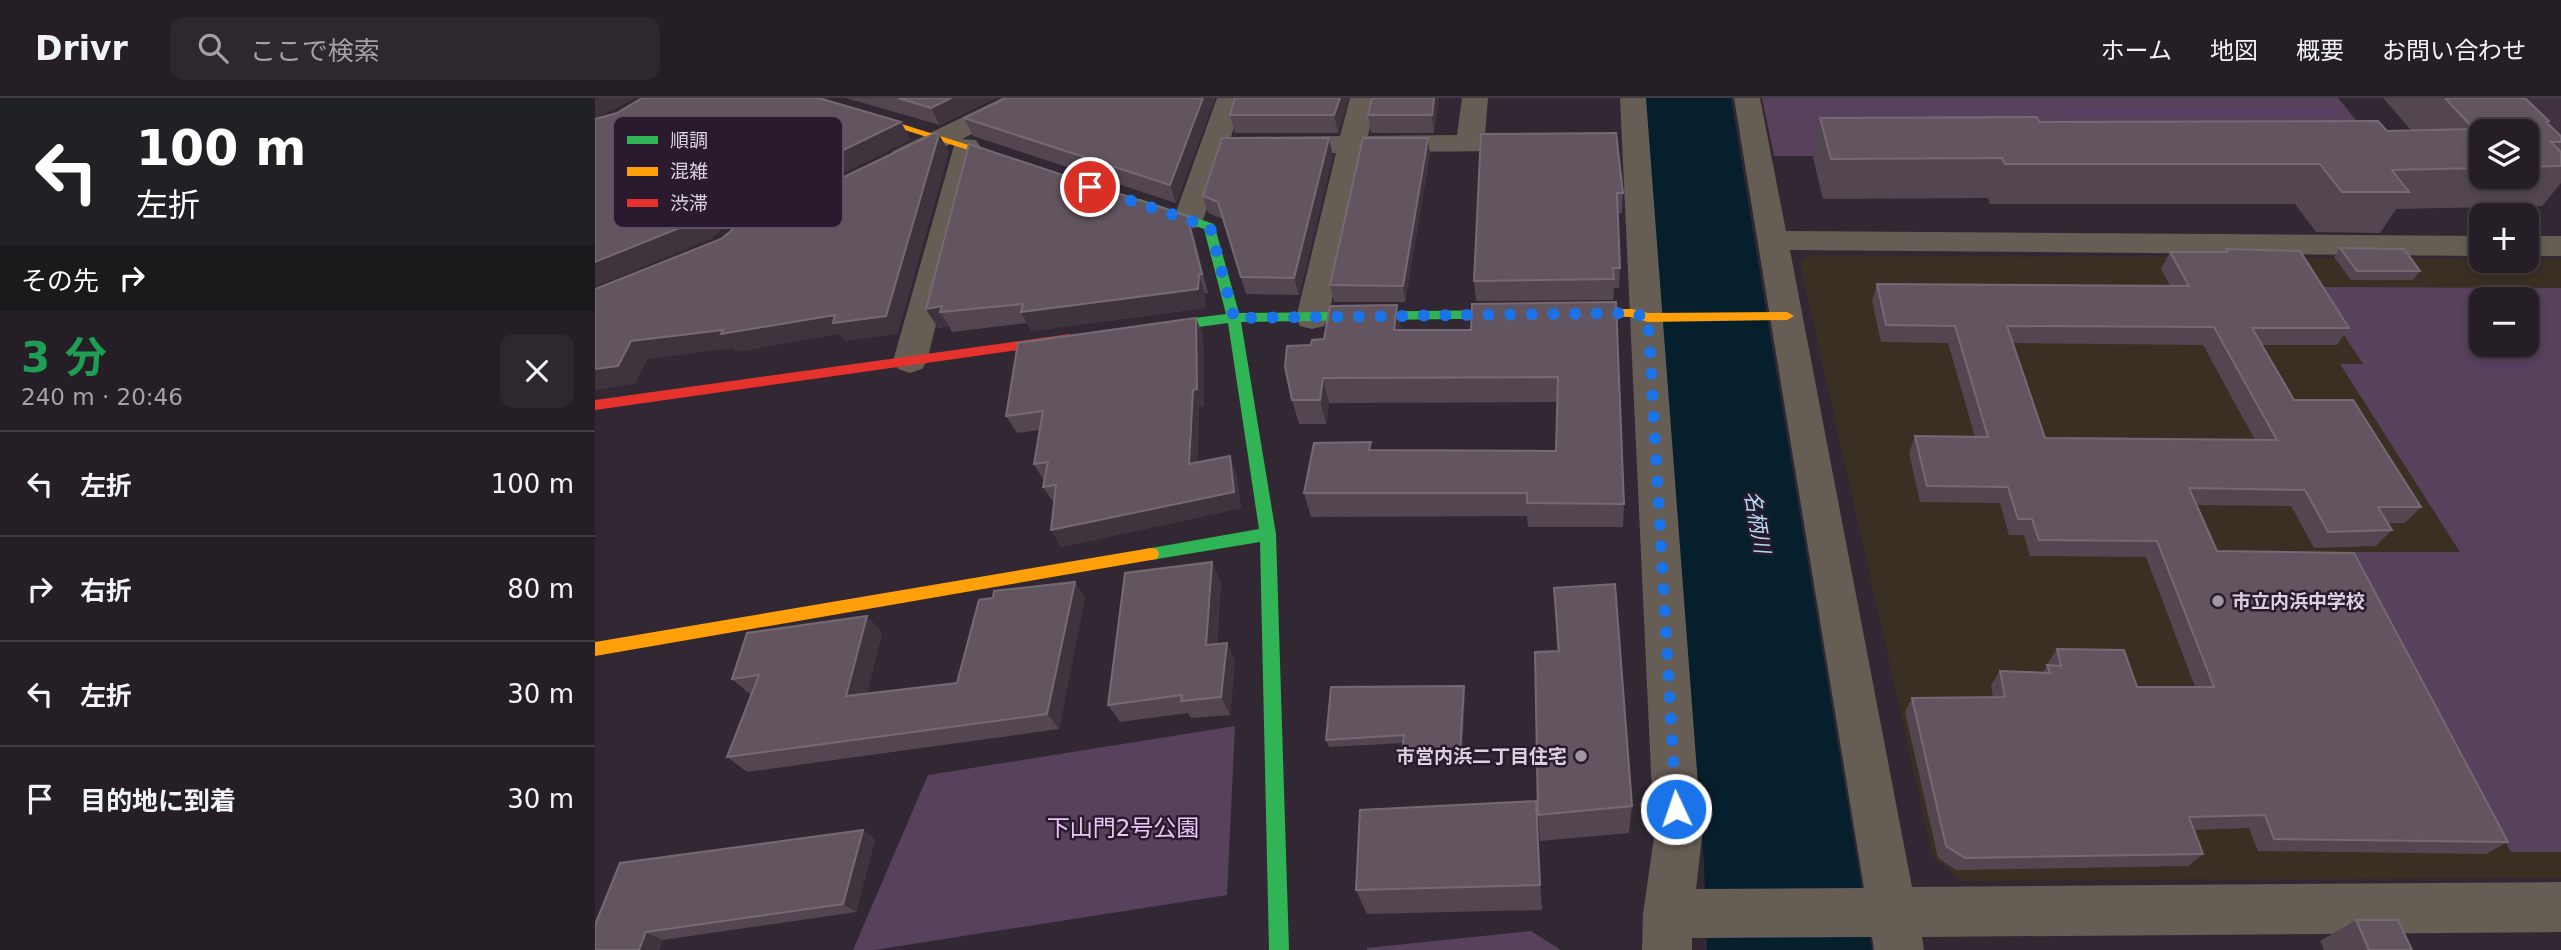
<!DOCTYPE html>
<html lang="ja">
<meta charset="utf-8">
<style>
:root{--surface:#251e26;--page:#2d272e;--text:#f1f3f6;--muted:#a3a2a7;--line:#423c43}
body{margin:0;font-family:"DejaVu Sans","Noto Sans JP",sans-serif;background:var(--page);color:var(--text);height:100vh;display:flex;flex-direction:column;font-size:26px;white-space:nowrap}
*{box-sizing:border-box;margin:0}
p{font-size:23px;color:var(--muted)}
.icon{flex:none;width:38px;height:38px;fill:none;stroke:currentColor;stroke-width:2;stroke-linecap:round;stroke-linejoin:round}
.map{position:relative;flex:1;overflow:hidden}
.details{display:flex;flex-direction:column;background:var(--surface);width:595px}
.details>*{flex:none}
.top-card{background:#202124;color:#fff;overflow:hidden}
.buttons{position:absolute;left:1874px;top:21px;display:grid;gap:14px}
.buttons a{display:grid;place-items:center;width:70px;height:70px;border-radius:14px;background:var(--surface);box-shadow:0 4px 10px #0003,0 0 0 2px var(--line);font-size:35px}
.pin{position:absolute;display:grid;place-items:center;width:60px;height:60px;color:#fff;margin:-30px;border:4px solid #fff;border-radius:50%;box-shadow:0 2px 7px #0007}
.me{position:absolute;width:77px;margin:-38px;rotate:357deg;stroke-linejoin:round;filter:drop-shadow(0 0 5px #0008)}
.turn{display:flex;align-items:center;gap:24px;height:147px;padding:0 21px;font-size:32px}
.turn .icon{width:91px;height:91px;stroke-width:2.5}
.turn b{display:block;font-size:49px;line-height:60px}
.then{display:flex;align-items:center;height:66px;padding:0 21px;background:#0003;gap:14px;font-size:26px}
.round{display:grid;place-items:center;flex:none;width:74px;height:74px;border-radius:14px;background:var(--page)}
.summary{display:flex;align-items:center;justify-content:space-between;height:119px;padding:0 21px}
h1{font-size:42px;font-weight:700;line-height:52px;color:#1e9e55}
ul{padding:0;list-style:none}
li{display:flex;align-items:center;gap:21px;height:105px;padding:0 21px;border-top:2px solid var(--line)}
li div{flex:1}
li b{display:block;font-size:26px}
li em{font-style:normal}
header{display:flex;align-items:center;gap:42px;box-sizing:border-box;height:98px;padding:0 35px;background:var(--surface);border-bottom:2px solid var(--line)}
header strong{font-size:33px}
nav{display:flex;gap:38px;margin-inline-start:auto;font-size:24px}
.search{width:490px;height:63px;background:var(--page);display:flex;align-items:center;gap:18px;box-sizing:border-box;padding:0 24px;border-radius:14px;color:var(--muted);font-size:26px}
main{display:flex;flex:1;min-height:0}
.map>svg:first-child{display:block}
</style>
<header>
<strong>Drivr</strong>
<div class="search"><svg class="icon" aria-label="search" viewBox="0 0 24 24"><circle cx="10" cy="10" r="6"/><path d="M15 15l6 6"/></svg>ここで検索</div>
<nav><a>ホーム</a><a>地図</a><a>概要</a><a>お問い合わせ</a></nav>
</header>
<main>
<section class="details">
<div class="top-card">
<div class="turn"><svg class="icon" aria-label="left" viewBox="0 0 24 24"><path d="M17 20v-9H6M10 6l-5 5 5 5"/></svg><div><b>100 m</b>左折</div></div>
<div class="then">その先<svg class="icon" aria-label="right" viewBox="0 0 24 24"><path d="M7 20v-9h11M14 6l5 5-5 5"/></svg></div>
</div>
<div class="summary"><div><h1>3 分</h1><p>240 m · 20:46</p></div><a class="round"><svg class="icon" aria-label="close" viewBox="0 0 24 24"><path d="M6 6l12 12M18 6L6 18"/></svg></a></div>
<ul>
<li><svg class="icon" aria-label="left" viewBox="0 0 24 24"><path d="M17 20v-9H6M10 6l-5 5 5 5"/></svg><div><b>左折</b></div><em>100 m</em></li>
<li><svg class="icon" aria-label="right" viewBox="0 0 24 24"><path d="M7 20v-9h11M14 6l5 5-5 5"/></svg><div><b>右折</b></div><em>80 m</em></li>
<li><svg class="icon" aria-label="left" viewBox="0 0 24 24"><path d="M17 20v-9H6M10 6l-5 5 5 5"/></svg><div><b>左折</b></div><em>30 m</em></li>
<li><svg class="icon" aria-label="arrive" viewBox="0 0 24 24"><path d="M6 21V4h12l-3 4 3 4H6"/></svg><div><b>目的地に到着</b></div><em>30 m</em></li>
</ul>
</section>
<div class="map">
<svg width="1966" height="852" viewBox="0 0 1966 852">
<rect width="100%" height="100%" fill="#312833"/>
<!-- commercial -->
<path fill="#40323f" d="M1925 0H1966V41Z"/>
<!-- education -->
<path fill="#3a2f23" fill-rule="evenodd" d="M1214 157 1966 161V780L1366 783 1338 759 1205 166ZM1886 201H1932V247H1886Z"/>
<!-- green -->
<path fill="#57415d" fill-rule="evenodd" d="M1167 0H1743L1790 58H1179Z
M1717 189 1966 190V754H1916L1755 454H1865L1745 266H1768ZM1886 201H1932V247H1886Z
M640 628 632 797 279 852H258L333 677Z
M936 833 966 852H772V850Z"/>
<!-- water -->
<path fill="#061f2c" d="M1046 0H1136L1277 852H1112L1109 765Z"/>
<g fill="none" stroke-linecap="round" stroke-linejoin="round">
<!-- street -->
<path fill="#665d54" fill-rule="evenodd" d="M407 0H441L437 6 367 41 381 42 385 48 332 263 327 271 315 275 303 271 298 263 360 44 318 65 308 67 298 65 294 59 298 53Z
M622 0H648L636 39 745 38 755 0H781L773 38 862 37 867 0H893L890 37 948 39 952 45 948 51 938 53 769 54 733 220 729 228 717 231 705 228 701 220 741 55H630L608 122 604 129 593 131 582 129 578 122Z
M1025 0H1051L1107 739 1101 791 1269 790 1139 0H1165L1191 133 1886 138V158L1195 152 1317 789 1966 784V834L1327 839 1329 852H1279L1277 839 1097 840V852H1047L1048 816 1059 739Z
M1932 138H1966V158H1932Z"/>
<!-- fast -->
<path fill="#30b455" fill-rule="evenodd" d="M545 101 619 126 644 215 1008 211 1015 215 1008 219 646 224 681 436 694 852H674L665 444 556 462 550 461 548 456 550 451 556 450 664 431 633 225 552 236 545 231 552 226 631 216 609 131 541 108 539 105Z"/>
<!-- slow -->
<path fill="#ff9f0a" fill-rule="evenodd" d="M208 0H224L431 65 429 67H421Z
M1008 211H1037L1053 215 1192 214 1199 218 1192 222 1053 224 1036 219 1003 218V212Z
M556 450 562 451 564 456 562 461 556 462 0 558V544Z"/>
<!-- jam -->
<path fill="#e5322d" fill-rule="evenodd" d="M475 236 482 241 480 244 0 312V302Z"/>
</g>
<!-- wall -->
<path fill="#534650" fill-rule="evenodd" d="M251 0H401L345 27Z
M620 0 581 105 378 38 369 20Z
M640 0H754L743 35H640L635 17Z
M844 0 839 35H776L773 17Z
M1788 0H1930L1954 23 1953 25 1966 38V52L1965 53 1966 54V85L1947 108 1801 111 1785 135 1721 134 1700 106H1395L1393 100 1228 101 1218 60 1225 20 1444 24 1792 33 1816 32ZM1886 33H1932V79H1886Z
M886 36 1028 95 1027 115H1023L1025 170 1024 190H1019L1018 202 881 203 879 183Z
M835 56 810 204H739L735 187Z
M738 58 704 197 651 196 628 121 613 115 608 98Z
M592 118 599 137 613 195H610V210L436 233 432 225 357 234 354 228 343 230 331 211Z
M1745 150 1825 173 1818 182H1756L1739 159Z
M1631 151 1754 230 1742 247H1667L1699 302 1826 409 1810 425H1792L1797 432 1781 448 1719 450 1696 408 1601 407 1622 453 1913 744 1891 756 1663 753 1654 730 1599 732 1608 756 1593 768 1361 772 1343 760 1310 614 1317 600 1398 599 1396 587 1405 573 1448 574 1452 568V566L1462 551 1542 589H1600L1551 459 1435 458 1429 437H1414L1405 405 1325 404 1314 355 1320 338 1380 339 1353 245 1286 244 1277 203 1282 186 1575 188 1566 171 1575 154H1629ZM1418 245 1608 247 1660 342 1450 340Z
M1021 204 1029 406 1028 429H933L932 418 716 419 709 395 778 352 961 353 962 304 734 305 731 326H704L697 302 729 241 807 232H876Z
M601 220 608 238 609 308 604 309 602 364 641 375 646 410 466 449 459 405 448 389 449 383 439 366 445 332 422 335 411 318Z
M626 483 622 546 632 545 640 563 635 617 596 620 593 615 525 624 513 607Z
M480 484 490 500 464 631 152 674 132 659 156 597 137 581 287 534 272 596 362 585 398 500Z
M959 490 1037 708 1034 735 945 743 943 717 962 553Z
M869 588 870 595 867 662 809 663 807 655 808 645 734 649 731 642Z
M941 703 947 812 772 816 761 792Z
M268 732 280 741 261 814 68 842 64 852H0Z
M1761 822 1817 852H1729L1725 843Z"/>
<!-- shaded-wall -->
<path fill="#3f343e" d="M0 0H40L0 21Z
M356 0H401L345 27 336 10Z
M608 0H620L581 105 575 87Z
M745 0H754L743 35 739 17Z
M839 0H844L839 35 837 17Z
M306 24 316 42 215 92 143 118 116 141 0 189V164L130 99Z
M344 36 354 54 303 236 250 243 245 236 141 254 138 250 53 261 40 286 0 292V271L36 243Z
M734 40 738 58 704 197 699 180Z
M833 40 835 56 810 204 808 188Z
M592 118 599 137 613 195 607 176Z
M604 176 610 195V210L436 233 426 214Z
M802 207 807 232H799Z
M347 208 345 214 354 228 343 230 331 211Z
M601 220 608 238 609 308 604 309 602 383 594 366Z
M728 280 734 305 731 326 725 302Z
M635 358 641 375 646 410 466 449 456 432Z
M617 464 626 483 620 565 611 547Z
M480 484 490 500 464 631 452 616Z
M272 518 287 534 268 613 251 598Z
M632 545 640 563 635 617 626 599Z
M869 588 870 595 867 662 865 655Z
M941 703 943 730 947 812 945 787Z
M268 732 280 741 261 814 248 806Z
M51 834 68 842 64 852H44Z"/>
<!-- building -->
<path fill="#62555f" stroke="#756973" stroke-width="2" fill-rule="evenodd" d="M47 0H224L306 24 203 74 130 99 102 123 0 164V21L22 15Z
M303 0H356L336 10Z
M411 0H608L575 87 369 20Z
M640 0H745L739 17H635Z
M777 0H839L837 17H773Z
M1850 0H1930L1954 23 1951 24 1966 38V44H1956L1966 54V68L1932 69V33H1886V70L1797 72 1814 94H1747L1725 66H1410L1407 60 1236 61 1225 20 1442 19 1444 24 1783 23 1792 33 1879 31Z
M340 35 344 36 291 218 238 225 240 217 126 236 128 232 36 243 23 268 0 271V191L126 141 154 118 226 90Z
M1021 35 1028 95H1022L1025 170H1018L1019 181 879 183 886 36Z
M627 40H734L699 180 646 179 623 104 608 98Z
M768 40H833L808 188 735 187Z
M374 46 592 118 607 176H604L603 191 426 214 428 206 345 214 347 208 331 211Z
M1745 150 1809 151 1825 173H1762Z
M1631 151 1705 153 1754 230H1657L1699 302H1758L1826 409H1783L1797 432 1733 434 1710 392 1594 390 1622 453 1759 455 1913 744 1679 741 1670 717 1594 719 1608 756 1370 760 1351 748 1317 600 1410 599 1405 573 1455 575 1452 567 1466 568 1462 551 1529 552 1542 589H1619L1562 443 1444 442 1437 421H1423L1413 389 1332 388 1320 338 1393 339 1360 228 1291 227 1282 186 1594 188 1575 154H1632ZM1412 228 1619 229 1682 342 1450 340Z
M1021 204 1029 406 932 405V395H709L719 345 776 344 774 352 961 353 963 279 728 280 725 302H697L690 269 692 248 716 247 717 242 729 241 735 208 802 207 799 232H876L877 206Z
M601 220 602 291 598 292 594 366 635 358 639 394 456 432 461 387 448 389 453 364 439 366 448 313 411 318 423 245Z
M617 464 611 547 632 545 626 599 586 603 587 597 513 607 530 475Z
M480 484 452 616 132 659 164 577 137 581 152 535 272 518 251 598 362 585 384 502 398 500 399 493Z
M1020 486 1037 708 943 717 940 554 964 553 959 490Z
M869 588 865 655H807L809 637 731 642 736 589Z
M941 703 945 787 761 792 765 712Z
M268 732 248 806 51 834 44 852H0V827L25 765Z
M1761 822H1803L1817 852H1774Z"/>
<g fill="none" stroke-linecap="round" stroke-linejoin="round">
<!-- route -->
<path stroke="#1a73e8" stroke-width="12" stroke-dasharray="0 21.6" d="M495 89 615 129 639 220 1037 215 1053 220 1081 711"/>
</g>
<!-- markers -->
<g fill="#a096a3" stroke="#291a2e" stroke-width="2.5">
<circle cx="1623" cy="503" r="7"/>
<circle cx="986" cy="658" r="7"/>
</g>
<g text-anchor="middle" stroke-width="5" stroke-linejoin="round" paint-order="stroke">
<!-- poi labels -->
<g font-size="19" font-weight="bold" fill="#dcd1df" stroke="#291a2e" text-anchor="start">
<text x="1637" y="510">市立内浜中学校</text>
<text x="972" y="665" text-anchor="end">市営内浜二丁目住宅</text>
</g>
<!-- water labels -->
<g font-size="21" font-style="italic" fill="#adddf5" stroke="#291a2e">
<text transform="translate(1162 424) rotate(80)" y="7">名柄川</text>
</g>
<!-- near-park labels -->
<g font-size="23" fill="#edc6f8" stroke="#291a2e">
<text x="528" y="738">下山門2号公園</text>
</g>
</g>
<!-- legend -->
<rect x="18" y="18" width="230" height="112" rx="10" fill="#291a2e" stroke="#5f5163" stroke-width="2"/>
<rect x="32" y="38" width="31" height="8" fill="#30b455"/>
<rect x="32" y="69" width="31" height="9" fill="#ff9f0a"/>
<rect x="32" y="101" width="31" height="8" fill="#e5322d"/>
<g font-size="19" fill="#dcd1df">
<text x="75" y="49">順調</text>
<text x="75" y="80">混雑</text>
<text x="75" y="112">渋滞</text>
</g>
</svg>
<div class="buttons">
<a><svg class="icon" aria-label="layers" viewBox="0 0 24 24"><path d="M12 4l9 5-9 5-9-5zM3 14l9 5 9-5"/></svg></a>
<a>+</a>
<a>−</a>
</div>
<div class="pin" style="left:495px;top:89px;background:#d93025"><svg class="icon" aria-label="arrive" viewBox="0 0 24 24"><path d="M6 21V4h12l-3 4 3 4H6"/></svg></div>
<svg class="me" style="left:1081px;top:711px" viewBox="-20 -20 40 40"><circle r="17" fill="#1a73e8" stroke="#fff" stroke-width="3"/><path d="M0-11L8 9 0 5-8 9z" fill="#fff"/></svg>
</div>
</main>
